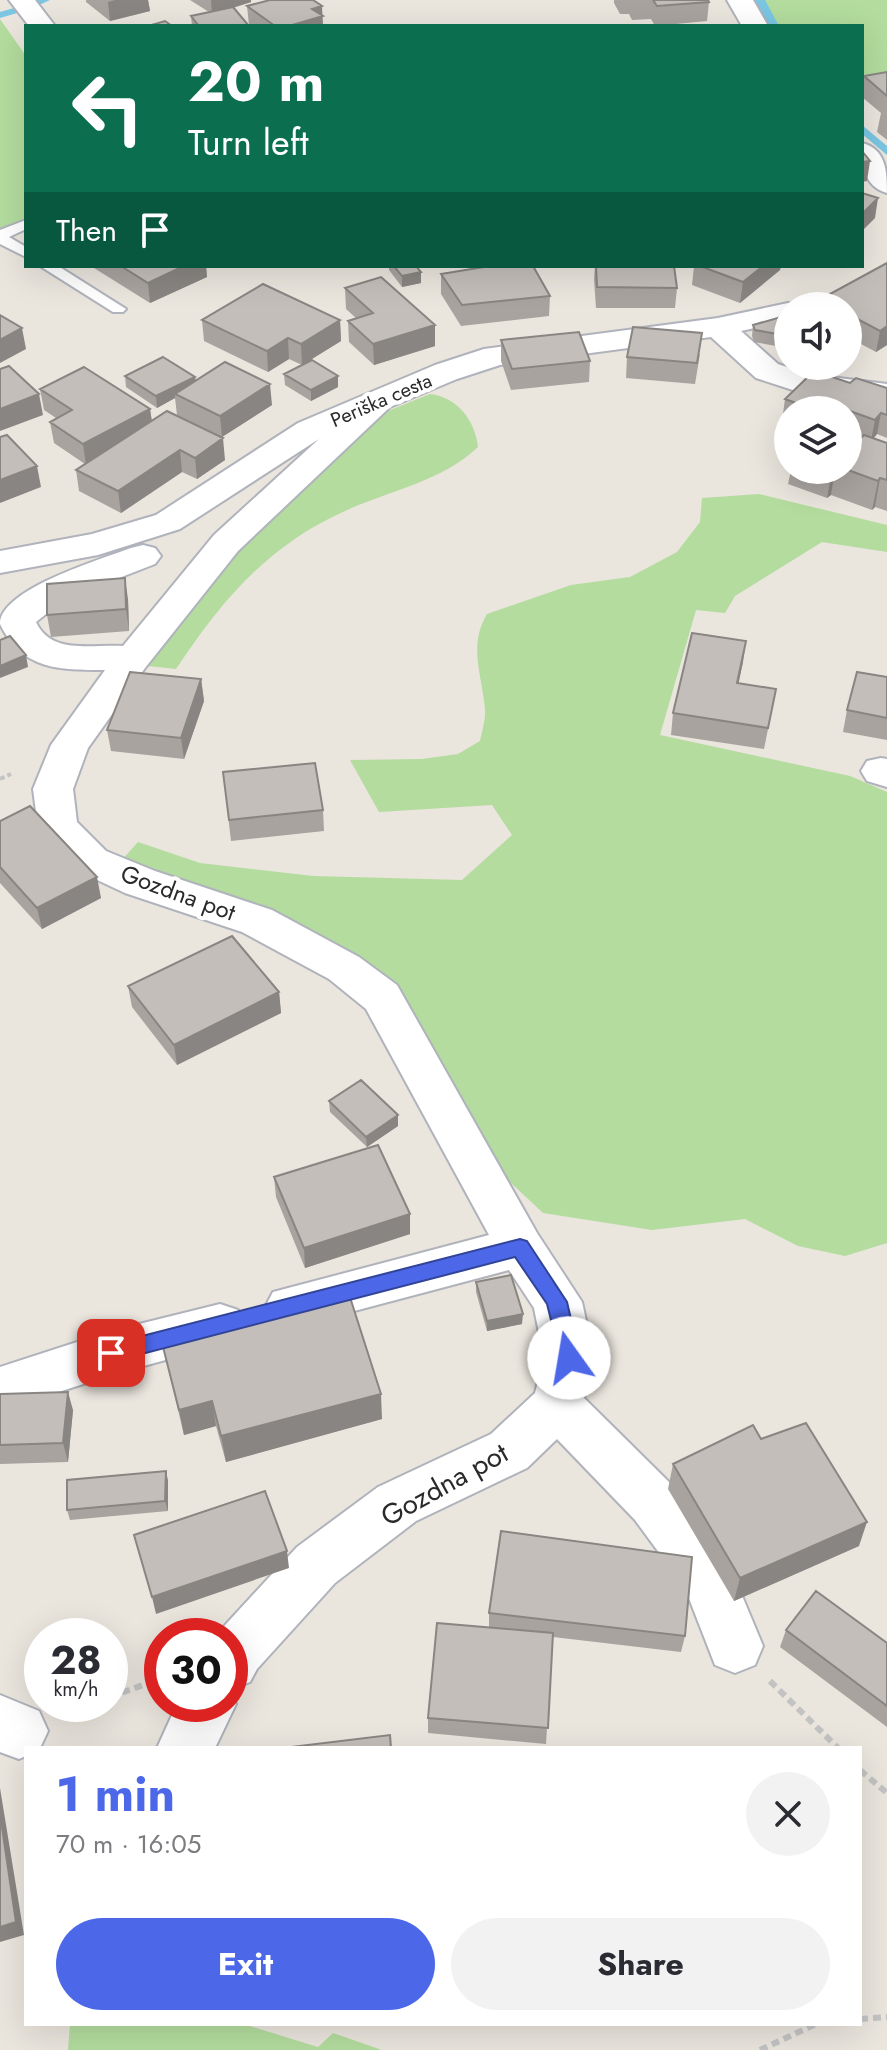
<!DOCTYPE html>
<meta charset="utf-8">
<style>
:root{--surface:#fff;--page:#f2f2f3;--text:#2b2b33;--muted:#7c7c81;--accent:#4c68e8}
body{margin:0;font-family:Jost,sans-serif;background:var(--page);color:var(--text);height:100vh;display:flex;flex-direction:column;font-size:30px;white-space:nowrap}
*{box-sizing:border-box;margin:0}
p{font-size:26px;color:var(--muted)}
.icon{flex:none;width:44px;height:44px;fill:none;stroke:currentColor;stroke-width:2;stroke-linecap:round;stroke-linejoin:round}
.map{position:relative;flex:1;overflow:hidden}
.panel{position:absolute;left:24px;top:1746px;width:838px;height:280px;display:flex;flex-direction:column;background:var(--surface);border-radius:0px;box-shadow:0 8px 32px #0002}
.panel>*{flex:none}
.banner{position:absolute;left:24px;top:24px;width:840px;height:244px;border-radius:0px;box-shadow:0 8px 32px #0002;background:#0b6e4f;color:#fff;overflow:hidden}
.buttons{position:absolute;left:774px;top:292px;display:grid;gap:16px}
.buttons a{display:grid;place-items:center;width:88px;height:88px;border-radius:50%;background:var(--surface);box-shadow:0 8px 32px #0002;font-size:40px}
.speed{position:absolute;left:24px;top:1618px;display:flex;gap:16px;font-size:40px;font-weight:700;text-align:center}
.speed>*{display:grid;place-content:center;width:104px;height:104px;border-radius:50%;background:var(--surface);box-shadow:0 8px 32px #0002;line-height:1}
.speed small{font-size:20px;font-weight:400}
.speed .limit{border:12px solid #d22;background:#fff;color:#111}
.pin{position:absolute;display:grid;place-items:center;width:68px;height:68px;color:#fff;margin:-34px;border-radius:16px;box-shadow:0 4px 12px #0006}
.me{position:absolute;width:88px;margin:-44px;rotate:347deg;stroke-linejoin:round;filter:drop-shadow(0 0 6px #0008)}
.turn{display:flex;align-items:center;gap:28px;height:168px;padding:0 32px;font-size:36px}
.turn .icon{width:104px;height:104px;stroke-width:2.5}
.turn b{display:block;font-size:56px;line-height:68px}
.then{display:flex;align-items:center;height:76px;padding:0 32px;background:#0003;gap:16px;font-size:30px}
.round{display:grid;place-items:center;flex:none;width:84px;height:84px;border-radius:42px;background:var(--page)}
.summary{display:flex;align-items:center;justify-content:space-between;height:136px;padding:0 32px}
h1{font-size:48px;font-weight:700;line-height:60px;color:var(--accent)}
.button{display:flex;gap:16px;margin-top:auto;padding:16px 32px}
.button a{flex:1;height:92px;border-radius:48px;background:var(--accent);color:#fff;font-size:32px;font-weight:700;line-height:92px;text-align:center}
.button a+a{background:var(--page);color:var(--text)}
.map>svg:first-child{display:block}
</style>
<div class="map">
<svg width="887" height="2050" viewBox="0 0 887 2050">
<rect width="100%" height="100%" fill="#eae5dd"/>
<!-- green -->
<path fill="#b3dc9e" d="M759 0H887V82L862 85V26H776Z
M0 19 26 56V220L0 230Z
M430 394C457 397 475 420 478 447 442 481 392 490 347 510 268 545 223 599 176 669L148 666 253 533 378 415Z
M759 494 887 525V552L822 542 735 596 725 613 696 610 660 735 850 776 887 792V1243L845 1256 798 1246 745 1219 652 1230 543 1213 510 1182 451 1095 402 1002 121 861 138 842 200 863 313 876 462 880 512 835 492 805 379 812 350 760 422 759 458 754 480 741C482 731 486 719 485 709 482 674 468 646 487 614L571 585 630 577 677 552 700 522 702 498Z
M70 2024H243L318 2047 333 2033 382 2050H68Z"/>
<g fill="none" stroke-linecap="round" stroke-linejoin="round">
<!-- stream -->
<path fill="#7ac6e3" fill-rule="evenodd" d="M37 0H50L37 6 32 3Z
M755 0H765L779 26H769Z
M14 8 19 11 17 13 0 18V12Z
M862 125 887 146V155L862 134Z"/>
<defs>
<path id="lane" d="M26 220V229L9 237 26 247V257L0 244V230Z
M40 266H58L126 309 123 312H113Z"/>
<path id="street" d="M9 0H35L55 26H29Z
M727 0H753L768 26H742Z
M862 143C886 149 887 171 887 193 863 186 862 164 862 143Z
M788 303 799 306H788V321L741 331 778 364 807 374 887 384V404L802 393 756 378 711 337 500 365 457 379 390 407 238 551 145 668 88 748 73 789 77 822 106 851 155 871 272 910 359 957 397 985 537 1233 582 1302 594 1358 584 1398 673 1486 725 1555 763 1646 755 1665 735 1673 715 1665 685 1588 635 1520 557 1439 527 1468 416 1521 335 1583 257 1669 250 1682 230 1690 236 1704 215 1748H157L177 1704H230V1636H215L297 1547 378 1487 491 1434 535 1393 544 1358 534 1308 509 1270 290 1328 273 1322 265 1307 273 1292 489 1235 366 1009 329 979 242 932 125 893 78 871 44 837 38 827 33 789 51 745 105 670C59 670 22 670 0 624 0 589 102 559 131 548L143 545 155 548 161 556 155 564 65 599 36 622C51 655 92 644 123 646L214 535 319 439 180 529 98 555 0 573V551L92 534 156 515 298 423 435 365 484 349 718 318Z
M881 758 887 759V787L867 781 861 771 867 761Z
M220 1304 238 1310 245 1325 238 1340 111 1375 0 1411V1367L111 1331Z
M0 1695 39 1711 48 1731 40 1748H26V1756L19 1759 0 1752Z"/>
</defs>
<!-- lane casing -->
<use href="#lane" stroke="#b0b3bc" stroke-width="4"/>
<!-- street casing -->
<use href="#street" stroke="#b0b3bc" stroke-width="4"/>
<!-- path-far1 -->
<path stroke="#c3c3c3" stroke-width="4" stroke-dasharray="5 3" stroke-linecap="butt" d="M0 779 11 774"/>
<!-- path -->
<path stroke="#c3c3c3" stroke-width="6" stroke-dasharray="8 5" stroke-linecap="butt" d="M770 1681 838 1748
M110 1697 162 1678
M69 1712 91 1704
M860 1770 887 1793
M860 2019 887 2017
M760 2050 816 2024"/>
<!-- lane -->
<use href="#lane" fill="#fff" fill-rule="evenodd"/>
<!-- street -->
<use href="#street" fill="#fff" fill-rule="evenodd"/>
</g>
<!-- wall -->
<path fill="#a8a39f" d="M86 0H148L150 11 110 21 86 2Z
M190 0H251V2L233 8 249 25 247 6 322 15 323 26H192L191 16 209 12Z
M614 0H708L709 2 707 21 655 26 651 19 632 20 629 14H620L614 3Z
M887 72V140L877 132 881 113 862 97 864 76Z
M887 263V345L876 352 848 337V306H818L819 300Z
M94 266H206L207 277 150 303 94 268Z
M389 266H416L421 272V283L402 287 389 270Z
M595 266H674L677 288 675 308H596L594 279Z
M694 266H781L780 270 740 303 692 285Z
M441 274 550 296 549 316 461 326 441 294Z
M345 288 435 325V346L374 365 349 342 348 321 356 318 346 309Z
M788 315V348L754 342 752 336 753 325Z
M202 320H340L341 341 304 364 338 376V387L311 401 285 385 284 374 302 365 289 359 268 372 204 341Z
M501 340 590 361 589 382 511 390 501 361Z
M700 354 695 384 626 378 627 357Z
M125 376 195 377 196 380 272 405 222 437 177 415 175 398 157 408 126 387Z
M850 383 887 388V438L877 434 874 438 887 443V511L875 507 872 510 831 495 827 498 788 484 791 470H848L859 440 861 438 848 433V410H788V423L782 421 785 399Z
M40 389 150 409 152 421 225 460 197 479 182 472 121 513 79 491 76 470 85 464 54 443 50 422 56 418 44 410Z
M128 599 129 631 51 637 47 615Z
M743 662 738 684 776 689 764 749 671 735 673 713Z
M887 677V740L843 732 847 710Z
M201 679 204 701 184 759 111 751 107 730Z
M223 772 323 810 324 831 231 841Z
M0 821 101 898 42 929 0 883Z
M128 986 279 992 281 1013 177 1065 132 1007Z
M329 1101 398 1126 367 1147 330 1112Z
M274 1177 410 1234 305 1268 276 1197Z
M476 1282 522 1324 487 1331 476 1292Z
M161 1339 382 1419 226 1462 216 1426 184 1435Z
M0 1394 73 1410 68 1462 0 1464Z
M761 1439 859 1546 734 1601 668 1489 673 1464Z
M166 1471 168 1481V1511L70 1520 67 1510Z
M489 1613 685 1636 681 1652 553 1637 546 1744 428 1733V1718L489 1627Z
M786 1630 887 1643V1727L780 1647Z"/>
<!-- shaded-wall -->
<path fill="#888582" d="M115 0H148L150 11 110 21 108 2Z
M211 0H251V2L212 14Z
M322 6 323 26H289L312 9Z
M870 161 867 181 862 182V162Z
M878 198 875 218 862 231V214Z
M184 266H206L207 277 150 303 148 283Z
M763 266H781L780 270 740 303 743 282Z
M421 272V283L402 287V276Z
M340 320 341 341 302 365 301 344Z
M435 325V346L374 365 373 344Z
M887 326V345L876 352 880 331Z
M22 328 26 349 0 363V340Z
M288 338 289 359 268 372 267 351Z
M338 376V387L311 401V390Z
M195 377 196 388 175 394V398L157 408 156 396Z
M270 384 272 405 222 437 220 416Z
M39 394 43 415 0 431V409Z
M150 409 153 430 86 465 83 444Z
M881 413 877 434 871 441 875 420Z
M223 438 225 460 197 479 195 458Z
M180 450 182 472 121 513 118 491Z
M37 466 41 487 0 503V480Z
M832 470H835L831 495 827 498Z
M880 478 875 507 872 510 878 481Z
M125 578 128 599 129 631 126 609Z
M746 641 743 662 734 705 737 683Z
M26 655 28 667 0 678V666Z
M201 679 204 701 184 759 181 738Z
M97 877 101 898 42 929 37 908Z
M279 992 281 1013 177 1065 174 1045Z
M398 1115V1126L367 1147 366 1137Z
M410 1214V1234L305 1268 304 1248Z
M523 1314 522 1324 487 1331V1321Z
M68 1392 73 1410 68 1462 63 1443Z
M381 1394 382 1419 226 1462 221 1436Z
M212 1401 216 1426 184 1435 179 1410Z
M166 1471 168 1481V1511L165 1501Z
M867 1522 859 1546 734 1601 740 1578Z
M287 1551 289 1568 156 1614 152 1597Z
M0 1788 24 1935 0 1942Z"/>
<!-- building -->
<path fill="#c3beb9" stroke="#888582" stroke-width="2" d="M270 0H313L322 6 312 9 323 16 289 26H275L247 6Z
M653 0H708L709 2 657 6Z
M233 7 249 26H199L191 16Z
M165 21 172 26H148Z
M887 72V96L864 76Z
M862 151 870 161 862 162Z
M862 193 878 198 862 214Z
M887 263V326L880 331 848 314V306H832L819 300Z
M121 266H184L148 283Z
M394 266H416L421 272 402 276Z
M490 266H533L550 296 462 305 441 274Z
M596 266H674L677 288 597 287Z
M700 266H763L743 282Z
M381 277 435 325 373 344 348 321 373 313 345 288Z
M263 284 340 320 301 344 288 338 267 351 202 320Z
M0 315 22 328 0 340Z
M788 315V336L755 330 753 325Z
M633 327 702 333 697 363 627 357Z
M579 332 590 361 512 369 501 340Z
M163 357 195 377 156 396 125 376Z
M312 360 338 376 311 390 284 374Z
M225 362 270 384 220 416 175 394Z
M9 366 39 394 0 409V369Z
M84 367 150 409 83 444 50 422 72 410 40 389Z
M814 371 850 383 856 378 887 388V415L881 413 875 420 836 406 832 410H815L785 399Z
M167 411 223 438 195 458 180 450 118 491 76 470Z
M7 435 37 466 0 480V437Z
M864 435 887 443V480L880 478 878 481 848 470V436L859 440Z
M125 578 126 609 47 615V584Z
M692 633 746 641 737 683 776 689 768 728 673 713Z
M10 636 26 655 0 666V640Z
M130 672 201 679 181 738 107 730Z
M857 672 887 677V718L847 710Z
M315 763 323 810 229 820 223 772Z
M30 806 97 877 37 908 0 867V821Z
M232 936 279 992 174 1045 128 986Z
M361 1080 398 1115 366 1137 329 1101Z
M378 1145 410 1214 304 1248 274 1177Z
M511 1275 523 1314 487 1321 476 1282Z
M348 1291 381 1394 221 1436 212 1401 179 1410 161 1339Z
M68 1392 63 1443 0 1445V1394Z
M806 1423 867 1522 740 1578 673 1464 753 1425 761 1439Z
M166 1471 165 1501 67 1510V1480Z
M265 1491 287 1551 152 1597 134 1535Z
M501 1531 692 1557 685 1636 489 1613Z
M816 1591 887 1643V1706L786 1630Z
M437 1623 553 1633 548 1728 428 1718Z
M390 1735 391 1748H283Z
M0 1814 16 1922 0 1927Z"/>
<!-- route -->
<path fill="#4c68e8" stroke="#314497" stroke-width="2" d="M520 1239 527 1241 567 1302 580 1358 577 1364 569 1367 562 1364 547 1304 515 1257 111 1362 103 1360 100 1353 103 1347 111 1344Z"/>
<g text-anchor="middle" stroke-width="8" stroke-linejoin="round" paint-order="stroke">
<!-- far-street labels -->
<g font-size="20" fill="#2a2a2a" stroke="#fff">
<text transform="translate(381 400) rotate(-23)" y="7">Periška cesta</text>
</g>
<!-- street labels -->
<g font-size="24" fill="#2a2a2a" stroke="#fff">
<text transform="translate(178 893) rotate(20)" y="8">Gozdna pot</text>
</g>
<!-- near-street labels -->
<g font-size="28" fill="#2a2a2a" stroke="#fff">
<text transform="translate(444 1484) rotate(-29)" y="10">Gozdna pot</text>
</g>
</g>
</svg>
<div class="buttons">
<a><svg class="icon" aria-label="sound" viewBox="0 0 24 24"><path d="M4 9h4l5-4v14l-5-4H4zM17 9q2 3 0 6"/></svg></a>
<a><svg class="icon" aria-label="layers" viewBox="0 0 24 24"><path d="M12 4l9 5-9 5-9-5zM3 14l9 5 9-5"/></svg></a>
</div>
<div class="speed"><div>28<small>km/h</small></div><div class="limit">30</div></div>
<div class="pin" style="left:111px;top:1353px;background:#d93025"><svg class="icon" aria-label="arrive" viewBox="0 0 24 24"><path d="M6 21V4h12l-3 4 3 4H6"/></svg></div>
<svg class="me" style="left:569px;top:1358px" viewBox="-20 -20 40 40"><circle r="19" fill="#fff"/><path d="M0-13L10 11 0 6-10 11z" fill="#4c68e8"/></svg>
<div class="banner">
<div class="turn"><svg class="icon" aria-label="left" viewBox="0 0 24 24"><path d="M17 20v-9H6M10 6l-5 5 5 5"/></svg><div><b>20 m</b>Turn left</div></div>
<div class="then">Then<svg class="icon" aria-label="arrive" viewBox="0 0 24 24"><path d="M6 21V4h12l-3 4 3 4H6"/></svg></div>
</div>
<section class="panel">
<div class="summary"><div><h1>1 min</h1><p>70 m · 16:05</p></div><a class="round"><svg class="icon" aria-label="close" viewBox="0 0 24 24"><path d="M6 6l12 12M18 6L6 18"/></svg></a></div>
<div class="button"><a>Exit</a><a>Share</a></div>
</section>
</div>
